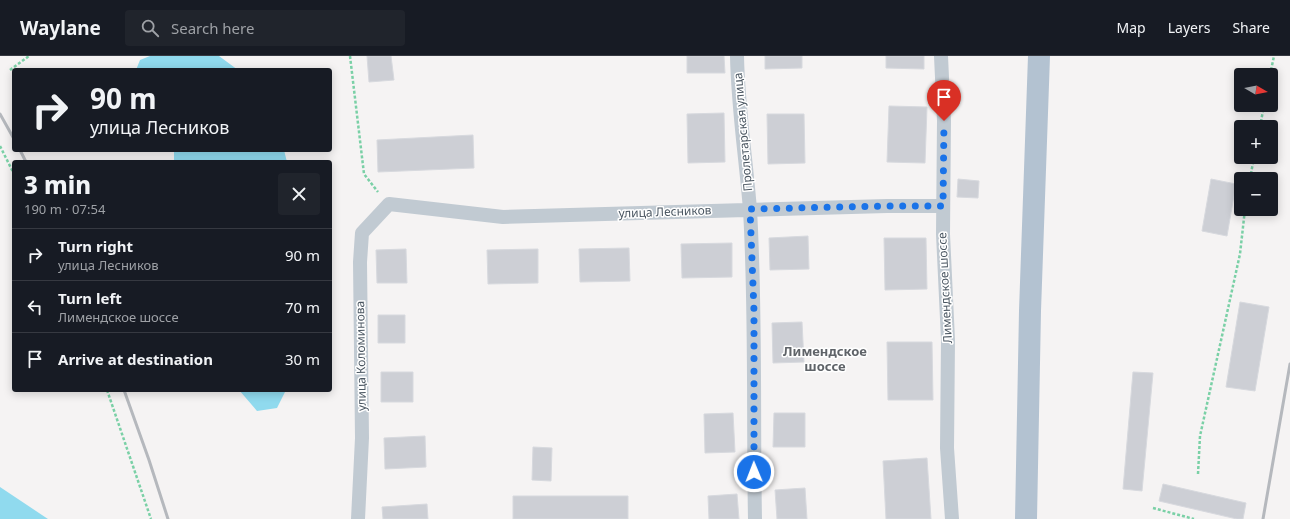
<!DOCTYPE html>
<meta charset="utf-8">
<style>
:root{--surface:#171b24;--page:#20242c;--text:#f1f3f6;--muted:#9ea1a6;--line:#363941}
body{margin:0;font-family:"Noto Sans",sans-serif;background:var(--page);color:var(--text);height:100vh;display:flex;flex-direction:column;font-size:15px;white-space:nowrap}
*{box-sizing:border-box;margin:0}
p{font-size:13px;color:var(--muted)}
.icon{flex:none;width:22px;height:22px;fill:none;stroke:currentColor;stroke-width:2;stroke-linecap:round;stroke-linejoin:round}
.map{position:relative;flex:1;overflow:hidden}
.side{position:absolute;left:12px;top:104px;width:320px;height:232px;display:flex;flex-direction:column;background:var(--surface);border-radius:4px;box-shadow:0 2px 10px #0003}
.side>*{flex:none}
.top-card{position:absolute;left:12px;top:12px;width:320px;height:84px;border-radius:4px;box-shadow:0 2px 10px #0003;background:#171b24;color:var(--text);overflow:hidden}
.needle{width:26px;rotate:99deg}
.fabs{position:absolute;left:1234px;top:12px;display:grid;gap:8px}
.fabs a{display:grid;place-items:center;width:44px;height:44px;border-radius:4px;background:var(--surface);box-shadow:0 2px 10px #0003;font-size:20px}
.pin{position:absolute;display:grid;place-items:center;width:34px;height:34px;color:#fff;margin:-41px -17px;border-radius:50% 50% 50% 0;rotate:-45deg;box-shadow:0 0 4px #0007}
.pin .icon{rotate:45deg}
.me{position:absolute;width:44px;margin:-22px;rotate:359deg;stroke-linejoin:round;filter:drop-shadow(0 0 3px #0008)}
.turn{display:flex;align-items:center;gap:14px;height:84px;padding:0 12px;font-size:18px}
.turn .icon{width:52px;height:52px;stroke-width:2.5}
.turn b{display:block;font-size:28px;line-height:34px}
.round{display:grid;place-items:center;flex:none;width:42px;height:42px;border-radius:4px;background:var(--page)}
.summary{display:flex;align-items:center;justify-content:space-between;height:68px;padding:0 12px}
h1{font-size:24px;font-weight:800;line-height:30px}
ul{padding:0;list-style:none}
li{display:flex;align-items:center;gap:12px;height:52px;padding:0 12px;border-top:1px solid var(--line)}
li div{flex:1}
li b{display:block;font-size:15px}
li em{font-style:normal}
header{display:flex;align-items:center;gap:24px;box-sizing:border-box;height:56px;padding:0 20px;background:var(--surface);border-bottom:1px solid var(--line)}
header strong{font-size:19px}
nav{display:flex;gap:22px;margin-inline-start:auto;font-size:14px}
.search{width:280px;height:36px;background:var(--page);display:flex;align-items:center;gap:10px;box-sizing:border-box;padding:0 14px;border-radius:4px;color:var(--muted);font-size:15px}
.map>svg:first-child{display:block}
</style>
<header>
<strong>Waylane</strong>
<div class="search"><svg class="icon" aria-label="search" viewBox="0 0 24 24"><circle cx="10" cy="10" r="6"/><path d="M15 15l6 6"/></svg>Search here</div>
<nav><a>Map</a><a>Layers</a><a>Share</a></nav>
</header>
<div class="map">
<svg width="1290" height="463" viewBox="0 0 1290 463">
<rect width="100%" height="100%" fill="#f5f3f3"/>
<!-- water -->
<path fill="#90daee" d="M150 0H219L238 14H136L140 4Z
M174 94H284L287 106H174Z
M239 334H286L277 352 257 355Z
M0 431 48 463H0Z"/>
<!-- building -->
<path fill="#cdcfd5" stroke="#d7d9de" d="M367 0H391L394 24 369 26Z
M687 0H724L725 17H687Z
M765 0H802V12L765 13Z
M886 0H924V13L886 12Z
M889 50 927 51 925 107 887 106Z
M724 57 725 106 688 107 687 58Z
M767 58H804L805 107 768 108Z
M473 79 474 112 378 116 377 84Z
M958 123 979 125 978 142 957 141Z
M1211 123 1236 128 1227 180 1202 175Z
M808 180 809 213 770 214 769 182Z
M884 182H926L927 233 885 234Z
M732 187V221L682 222 681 188Z
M629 192 630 225 580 226 579 193Z
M406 193 407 227H377L376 194Z
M538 193V227L488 228 487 194Z
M1240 246 1269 251 1255 335 1226 331Z
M378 259H405V287H378Z
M802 266 804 306 773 307 772 267Z
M887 286H932L933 344H888Z
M381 316H413V346H381Z
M1133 316 1153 317 1142 435 1123 433Z
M733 357 735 396 705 397 704 358Z
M774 357H805V391H773Z
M425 380 426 411 385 413 384 382Z
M533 391 552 392 551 425 532 424Z
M927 402 931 463H886L883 405Z
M1163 428 1246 447 1243 463H1237L1159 445Z
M805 432 807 463H777L775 434Z
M737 438 739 463H709L708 440Z
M513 440H628V463H513Z
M427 448 428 463H383L382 451Z"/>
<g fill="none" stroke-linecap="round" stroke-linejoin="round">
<!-- path -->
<path stroke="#7ad0a6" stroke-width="2.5" stroke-dasharray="3 2" stroke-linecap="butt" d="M350 0 364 118 378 136
M10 14 29 0
M1270 19 1274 0
M1260 71 1264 49
M0 90 14 118
M1250 123 1254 101
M107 334 151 463
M1198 418 1200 380 1240 198 1245 153
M1153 452 1194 463"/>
<!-- street -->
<path stroke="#c1cad2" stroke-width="14" d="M737 0C738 52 746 103 750 154 756 257 753 360 755 463
M941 0 944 65 943 178 948 284 947 392 952 463
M358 463 362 382 360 206 362 177 389 148 503 161 887 150H943"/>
<!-- primary -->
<path stroke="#b3c2d1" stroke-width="22" d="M1026 463 1030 255 1039 0"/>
<!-- rail -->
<path stroke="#b5b8bd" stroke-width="3" d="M0 58 14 83
M20 94 26 106
M124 334 149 404 168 463
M1263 463 1290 308"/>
</g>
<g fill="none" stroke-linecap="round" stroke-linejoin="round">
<!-- route -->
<path stroke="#1a73e8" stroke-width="7" stroke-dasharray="0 12.6" d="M754 416V255L750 153 887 150H943L944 65"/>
</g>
<g text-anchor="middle" stroke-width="3" stroke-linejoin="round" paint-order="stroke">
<!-- street labels -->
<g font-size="12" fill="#4a5661" stroke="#fff">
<text transform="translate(743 76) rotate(-95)" y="4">Пролетарская улица</text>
<text transform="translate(665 156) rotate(-2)" y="4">улица Лесников</text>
<text transform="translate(945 232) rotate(-93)" y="4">Лимендское шоссе</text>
<text transform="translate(361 300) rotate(-91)" y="4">улица Коломинова</text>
</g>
<!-- neighbourhood labels -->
<g font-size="13" font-weight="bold" fill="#5f6368" stroke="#fff">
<text x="825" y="300">Лимендское<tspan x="825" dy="15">шоссе</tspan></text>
</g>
</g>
</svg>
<div class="fabs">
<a><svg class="needle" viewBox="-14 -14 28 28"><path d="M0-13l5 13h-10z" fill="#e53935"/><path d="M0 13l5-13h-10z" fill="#9ea1a6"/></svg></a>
<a>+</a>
<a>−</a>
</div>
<div class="pin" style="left:944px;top:65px;background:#d93025"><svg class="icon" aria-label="arrive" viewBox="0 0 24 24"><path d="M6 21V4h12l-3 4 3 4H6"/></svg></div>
<svg class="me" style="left:754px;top:416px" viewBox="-20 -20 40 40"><circle r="17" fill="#1a73e8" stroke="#fff" stroke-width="3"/><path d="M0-11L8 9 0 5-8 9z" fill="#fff"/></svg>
<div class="top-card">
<div class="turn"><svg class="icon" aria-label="right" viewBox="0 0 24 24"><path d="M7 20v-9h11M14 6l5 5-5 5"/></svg><div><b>90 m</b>улица Лесников</div></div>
</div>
<section class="side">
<div class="summary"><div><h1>3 min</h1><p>190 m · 07:54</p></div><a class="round"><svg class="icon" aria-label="close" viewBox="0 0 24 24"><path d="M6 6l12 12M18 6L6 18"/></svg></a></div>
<ul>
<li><svg class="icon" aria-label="right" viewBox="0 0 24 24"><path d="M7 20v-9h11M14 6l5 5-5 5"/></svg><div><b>Turn right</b><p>улица Лесников</p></div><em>90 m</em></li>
<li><svg class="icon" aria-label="left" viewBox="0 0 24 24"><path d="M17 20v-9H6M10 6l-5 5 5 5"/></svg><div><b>Turn left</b><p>Лимендское шоссе</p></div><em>70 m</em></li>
<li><svg class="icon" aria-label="arrive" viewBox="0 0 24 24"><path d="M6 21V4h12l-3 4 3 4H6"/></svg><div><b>Arrive at destination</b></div><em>30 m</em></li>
</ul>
</section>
</div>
